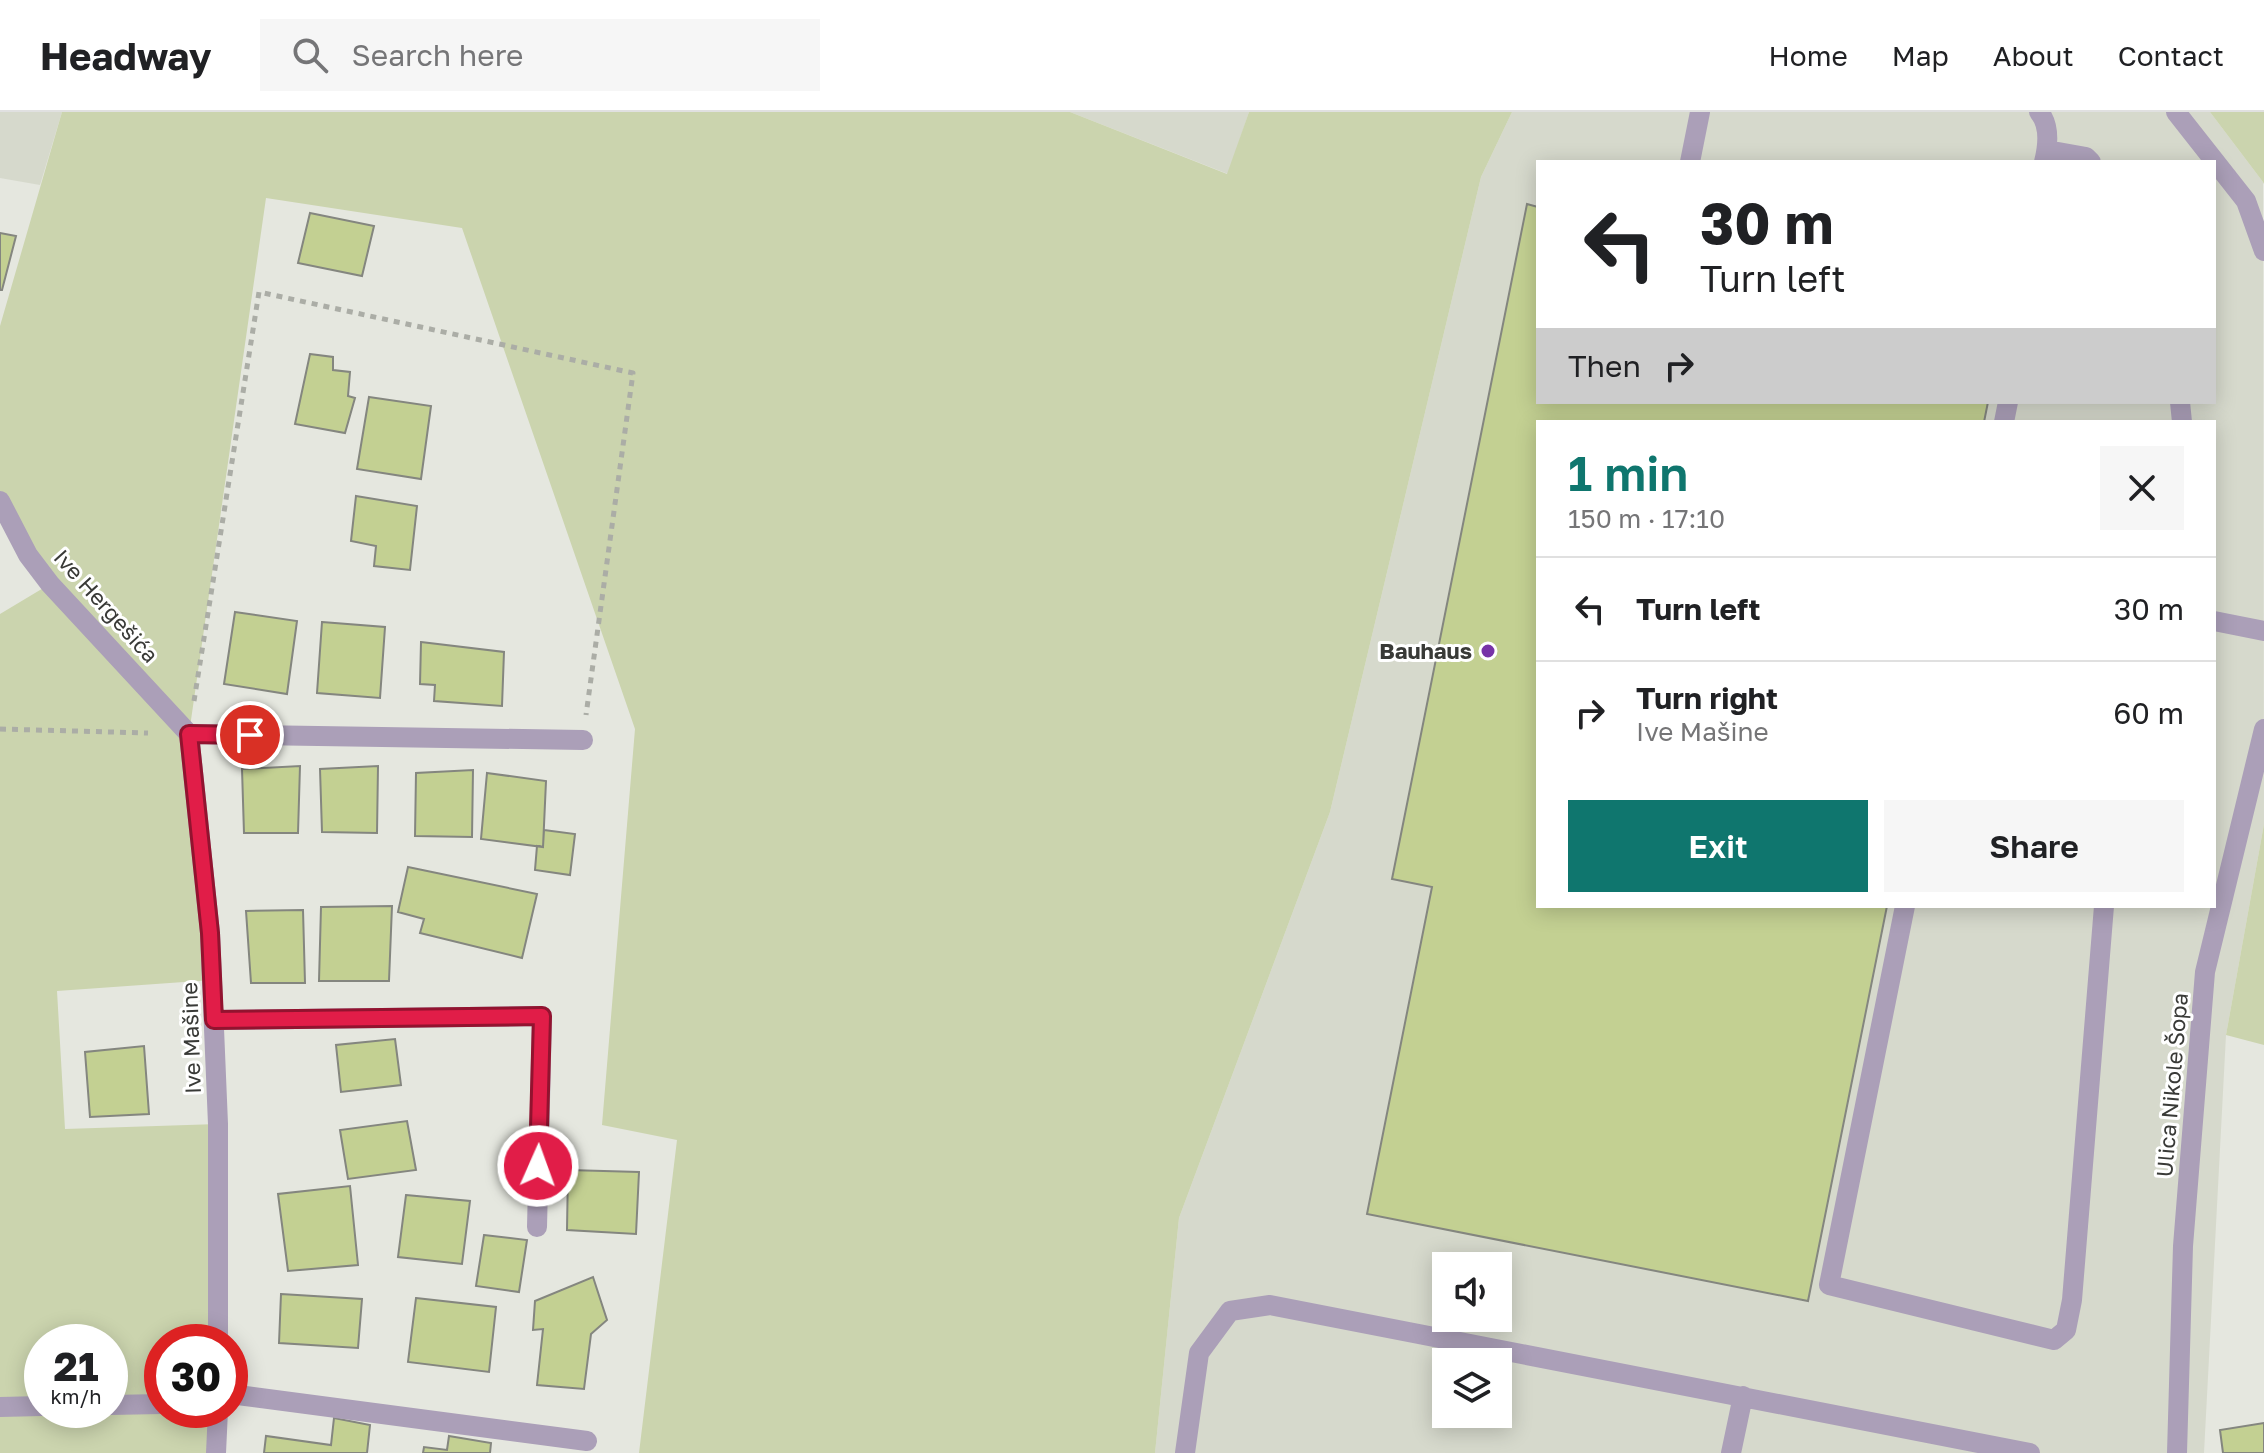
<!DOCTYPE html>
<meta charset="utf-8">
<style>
:root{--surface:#fff;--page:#f6f6f6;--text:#202124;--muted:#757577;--line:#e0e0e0;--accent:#0f766e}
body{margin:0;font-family:"Golos Text",sans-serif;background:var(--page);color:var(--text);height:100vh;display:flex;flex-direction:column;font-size:30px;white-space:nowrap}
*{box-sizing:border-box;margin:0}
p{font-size:26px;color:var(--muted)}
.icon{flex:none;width:44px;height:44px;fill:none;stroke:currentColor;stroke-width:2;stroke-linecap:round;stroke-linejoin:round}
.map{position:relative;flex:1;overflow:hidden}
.sheet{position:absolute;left:1536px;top:308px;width:680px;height:488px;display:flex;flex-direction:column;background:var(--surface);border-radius:0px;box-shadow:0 4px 20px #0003}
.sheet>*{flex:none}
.hud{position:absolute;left:1536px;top:48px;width:680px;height:244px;border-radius:0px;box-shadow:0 4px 20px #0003;background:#fff;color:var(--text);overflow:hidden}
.buttons{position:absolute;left:1432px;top:1140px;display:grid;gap:16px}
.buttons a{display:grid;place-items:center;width:80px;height:80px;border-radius:0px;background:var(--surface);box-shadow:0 4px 20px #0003;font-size:40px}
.speed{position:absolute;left:24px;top:1212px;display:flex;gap:16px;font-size:40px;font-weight:700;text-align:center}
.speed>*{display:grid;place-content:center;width:104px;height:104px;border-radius:50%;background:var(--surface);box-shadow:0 4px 20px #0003;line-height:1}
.speed small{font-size:20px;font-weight:400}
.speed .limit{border:12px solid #d22;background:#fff;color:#111}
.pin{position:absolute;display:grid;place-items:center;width:68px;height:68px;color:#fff;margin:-34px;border:4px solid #fff;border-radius:50%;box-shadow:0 2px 8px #0007}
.me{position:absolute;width:88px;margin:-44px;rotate:2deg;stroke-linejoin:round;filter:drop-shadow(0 0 6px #0008)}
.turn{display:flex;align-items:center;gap:28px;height:168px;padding:0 32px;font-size:36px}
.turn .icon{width:104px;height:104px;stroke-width:2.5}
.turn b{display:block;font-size:56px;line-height:68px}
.then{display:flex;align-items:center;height:76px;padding:0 32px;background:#0003;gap:16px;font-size:30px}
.round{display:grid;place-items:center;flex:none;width:84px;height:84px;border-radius:0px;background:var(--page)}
.summary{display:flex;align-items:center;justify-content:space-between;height:136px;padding:0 32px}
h1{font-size:48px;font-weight:600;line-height:60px;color:var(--accent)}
.button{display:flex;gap:16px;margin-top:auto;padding:16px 32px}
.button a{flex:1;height:92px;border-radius:0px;background:var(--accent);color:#fff;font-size:32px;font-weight:600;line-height:92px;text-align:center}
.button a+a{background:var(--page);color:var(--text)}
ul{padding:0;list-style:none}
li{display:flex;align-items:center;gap:24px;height:104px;padding:0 32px;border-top:2px solid var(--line)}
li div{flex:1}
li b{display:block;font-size:30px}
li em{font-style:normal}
header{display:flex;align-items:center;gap:48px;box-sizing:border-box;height:112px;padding:0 40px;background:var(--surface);border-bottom:2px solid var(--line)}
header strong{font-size:38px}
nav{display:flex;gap:44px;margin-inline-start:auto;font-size:28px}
.search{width:560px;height:72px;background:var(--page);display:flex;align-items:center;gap:20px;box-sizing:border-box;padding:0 28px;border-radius:0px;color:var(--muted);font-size:30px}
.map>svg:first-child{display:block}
</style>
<header>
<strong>Headway</strong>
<div class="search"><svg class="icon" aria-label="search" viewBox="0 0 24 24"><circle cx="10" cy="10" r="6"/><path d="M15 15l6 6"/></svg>Search here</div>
<nav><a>Home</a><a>Map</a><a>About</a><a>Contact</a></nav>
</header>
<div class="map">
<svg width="2264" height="1341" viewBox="0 0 2264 1341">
<rect width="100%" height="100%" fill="#e5e7df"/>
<!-- built -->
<path fill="#d6d9cc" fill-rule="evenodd" d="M0 0H62L40 73 0 66Z
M1070 0H1249L1228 62Z
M1512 0H2210L2263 70 2264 712 2226 923 2204 1341H1155L1179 1106 1330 700 1481 65ZM1538 50H2214V290H1538ZM1538 310H2214V794H1538ZM1446 1154H1498V1206H1446ZM1446 1250H1498V1302H1446Z"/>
<!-- green -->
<path fill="#cbd4ae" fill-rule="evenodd" d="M62 0H1070L1227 62 1249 0H1512L1481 65 1330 700 1179 1106 1155 1341H639L677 1028 602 1013 635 617 462 116 266 86 189 622 212 868 57 879 65 1017 218 1012V1230H162V1298H218L216 1341H0V502L50 472 0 389V214ZM42 1230H110V1298H42Z
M2210 0H2264V72L2263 70Z
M2264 712V933L2226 923Z"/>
<!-- building -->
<path fill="#c3d092" stroke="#84867f" stroke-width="2" d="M1527 92 1538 95V290H1988L1984 310H1538V794H1887L1808 1189 1367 1102 1432 775 1392 767Z
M310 101 374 114 362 164 298 151Z
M0 121 16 124 2 178H0Z
M310 242 333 245V258L350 260 348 284 355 286 345 321 295 312Z
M369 285 431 294 421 367 357 357Z
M356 384 417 394 410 458 374 454 376 434 351 429Z
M235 500 297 509 287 582 224 572Z
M322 510 385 515 380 586 317 581Z
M421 530 504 540 502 594 434 589 435 573 420 572Z
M300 654 298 721H244L242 657Z
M378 654 377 721 322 720 320 657Z
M473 658 472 725 415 724 416 661Z
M487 661 546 669 543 735 481 727Z
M544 718 575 722 570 763 535 758 537 734 543 735Z
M408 755 537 782 522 846 420 821 424 807 398 800Z
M392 794 389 869H319L321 795Z
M303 798 305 871H251L246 799Z
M395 927 401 973 341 980 336 933Z
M144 934 149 1002 90 1005 85 940Z
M407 1009 416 1058 348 1067 340 1018Z
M568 1058 639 1060 636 1122 567 1118Z
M350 1074 358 1153 288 1159 278 1082Z
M406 1083 470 1089 462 1152 398 1145Z
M484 1123 527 1128 519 1180 476 1174Z
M593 1165 607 1208 591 1222 584 1277 537 1273 543 1217 533 1218 535 1189Z
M281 1182 362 1187 358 1236 279 1231Z
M416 1186 496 1195 489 1260 408 1250Z
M334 1306 370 1313 367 1341H264L266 1324 331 1333Z
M2264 1311V1341H2223L2220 1318Z
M449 1324 491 1331 490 1341H423L424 1335 447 1338Z"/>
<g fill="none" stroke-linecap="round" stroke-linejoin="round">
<!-- path -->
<path stroke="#abada6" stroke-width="5" stroke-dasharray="6 6" stroke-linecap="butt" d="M194 589 259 180 633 261 586 603
M0 617 148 621"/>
<!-- lane -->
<path stroke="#ab9fb8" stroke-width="20" d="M2039 0C2050 13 2048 34 2044 50
M2047 38 2086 45 2091 50
M1690 50 1700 0
M2180 290 2182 310
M2004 310 2008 290
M2214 509 2264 519
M1905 794 1829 1173 2054 1228 2066 1218 2072 1188 2104 794
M230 1282 587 1329
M110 1293 162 1292
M0 1295 42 1294
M1185 1341 1199 1241 1230 1199 1270 1193 2030 1341
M1731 1341 1743 1284"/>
<!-- street -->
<path stroke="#ab9fb8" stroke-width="20" d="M2176 0 2246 89 2264 139
M0 389 28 443 50 472 189 622
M189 622 210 821 218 1012V1230
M189 622 583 628
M214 908 542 904 537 1115
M216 1341 218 1298
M2177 1341 2183 1134 2205 860 2264 617"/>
</g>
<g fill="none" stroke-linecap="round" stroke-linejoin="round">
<defs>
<path id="route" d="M250 623 189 622 210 821 214 908 542 904 538 1054"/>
</defs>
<!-- route casing -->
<use href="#route" stroke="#92132f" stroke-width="20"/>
<!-- route -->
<use href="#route" stroke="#e11d48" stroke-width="14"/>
</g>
<!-- markers -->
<circle fill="#7733a7" stroke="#fff" stroke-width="3" cx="1488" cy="539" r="8"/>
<g text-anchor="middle" stroke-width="6" stroke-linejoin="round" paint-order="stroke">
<!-- street labels -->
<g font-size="22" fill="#393a37" stroke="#fff">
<text transform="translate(106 494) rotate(48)" y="8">Ive Hergešića</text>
<text transform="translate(191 926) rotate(-92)" y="8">Ive Mašine</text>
<text transform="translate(2172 973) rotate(-85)" y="8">Ulica Nikole Šopa</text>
</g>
<!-- poi labels -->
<g font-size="22" font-weight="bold" fill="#393a37" stroke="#fff" text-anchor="end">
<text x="1472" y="547">Bauhaus</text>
</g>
</g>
</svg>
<div class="buttons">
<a><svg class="icon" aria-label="sound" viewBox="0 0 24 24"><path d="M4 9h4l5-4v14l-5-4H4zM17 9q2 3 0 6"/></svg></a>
<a><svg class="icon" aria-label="layers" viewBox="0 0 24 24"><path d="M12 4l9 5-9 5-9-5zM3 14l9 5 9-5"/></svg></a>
</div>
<div class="speed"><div>21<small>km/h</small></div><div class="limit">30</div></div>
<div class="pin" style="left:250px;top:623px;background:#d93025"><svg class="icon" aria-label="arrive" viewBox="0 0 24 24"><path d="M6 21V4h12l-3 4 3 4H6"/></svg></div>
<svg class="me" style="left:538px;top:1054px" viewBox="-20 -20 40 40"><circle r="17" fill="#e11d48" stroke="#fff" stroke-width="3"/><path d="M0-11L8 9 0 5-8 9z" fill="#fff"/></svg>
<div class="hud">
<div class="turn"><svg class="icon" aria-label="left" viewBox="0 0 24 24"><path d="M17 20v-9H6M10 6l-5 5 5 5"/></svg><div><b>30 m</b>Turn left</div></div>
<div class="then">Then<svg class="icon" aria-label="right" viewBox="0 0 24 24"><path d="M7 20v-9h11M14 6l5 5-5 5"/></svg></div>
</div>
<section class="sheet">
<div class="summary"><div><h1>1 min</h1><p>150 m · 17:10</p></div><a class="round"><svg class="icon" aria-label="close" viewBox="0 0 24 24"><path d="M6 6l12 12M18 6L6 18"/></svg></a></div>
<ul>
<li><svg class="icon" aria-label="left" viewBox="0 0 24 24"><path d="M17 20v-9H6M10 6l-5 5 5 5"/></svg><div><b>Turn left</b></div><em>30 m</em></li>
<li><svg class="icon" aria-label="right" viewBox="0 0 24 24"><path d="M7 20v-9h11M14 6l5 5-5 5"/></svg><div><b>Turn right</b><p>Ive Mašine</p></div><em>60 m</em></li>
</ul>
<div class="button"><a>Exit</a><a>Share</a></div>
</section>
</div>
